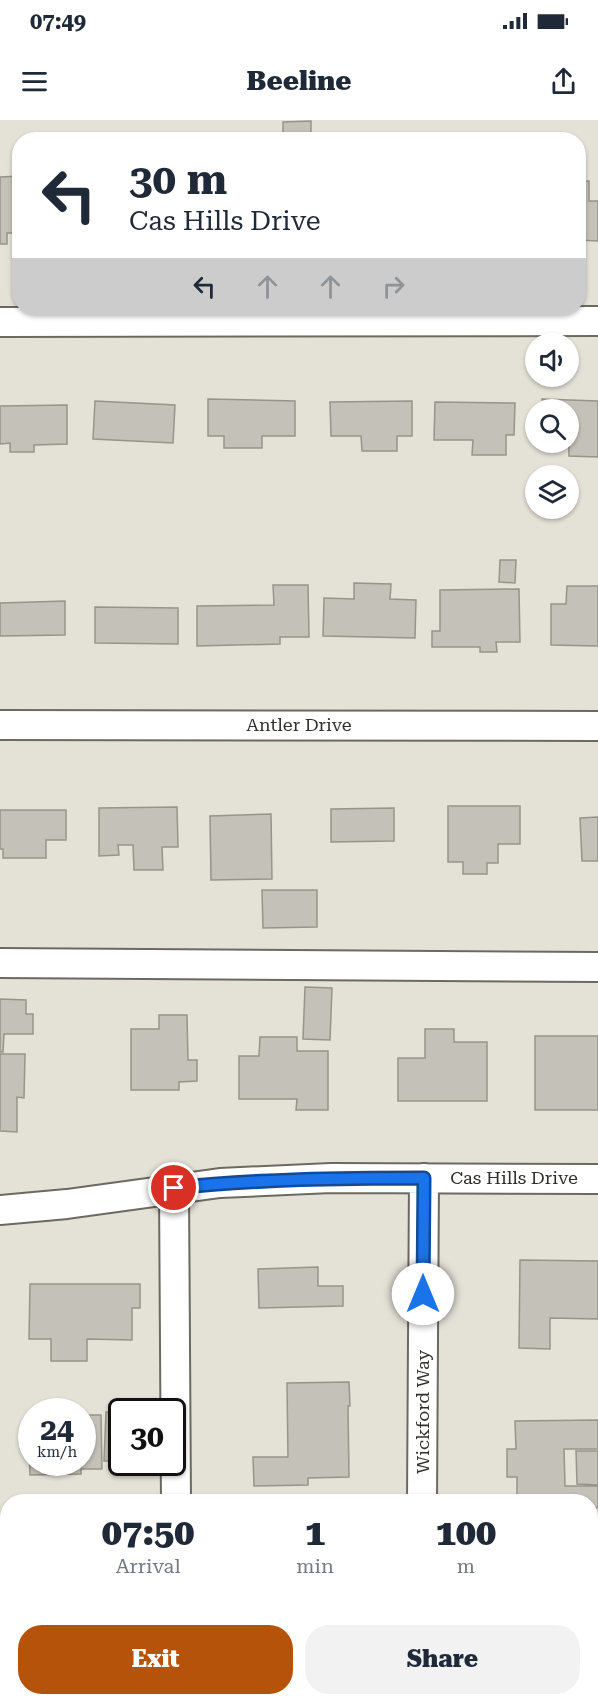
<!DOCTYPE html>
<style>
:root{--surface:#fff;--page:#f2f2f3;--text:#1f2937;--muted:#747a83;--accent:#b45309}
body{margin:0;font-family:"Roboto Serif",serif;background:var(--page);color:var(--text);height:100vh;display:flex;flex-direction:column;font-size:22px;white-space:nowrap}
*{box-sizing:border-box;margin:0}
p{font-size:20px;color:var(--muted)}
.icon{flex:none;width:33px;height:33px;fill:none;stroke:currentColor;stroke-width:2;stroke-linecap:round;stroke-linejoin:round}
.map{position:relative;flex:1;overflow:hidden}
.sheet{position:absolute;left:0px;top:1374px;width:598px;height:212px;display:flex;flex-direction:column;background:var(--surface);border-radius:24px 24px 0 0;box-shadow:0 2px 4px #0004}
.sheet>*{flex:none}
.guide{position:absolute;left:12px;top:12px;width:574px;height:183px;border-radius:24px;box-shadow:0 2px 4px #0004;background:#fff;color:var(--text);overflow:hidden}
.controls{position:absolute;left:525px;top:213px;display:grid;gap:12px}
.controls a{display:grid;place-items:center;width:54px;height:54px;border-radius:50%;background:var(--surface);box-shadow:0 2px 4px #0004;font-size:30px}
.speed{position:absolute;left:18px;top:1278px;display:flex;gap:12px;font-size:30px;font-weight:700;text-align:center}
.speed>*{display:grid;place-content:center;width:78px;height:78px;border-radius:50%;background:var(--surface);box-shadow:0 2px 4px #0004;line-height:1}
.speed small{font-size:15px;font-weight:400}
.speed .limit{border:3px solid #111;border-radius:9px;background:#fff;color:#111}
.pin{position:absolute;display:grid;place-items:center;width:51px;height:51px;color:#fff;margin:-26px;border:3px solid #fff;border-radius:50%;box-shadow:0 2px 6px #0007}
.me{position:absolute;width:66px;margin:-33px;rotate:0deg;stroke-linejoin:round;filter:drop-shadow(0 0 4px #0008)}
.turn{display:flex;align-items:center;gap:21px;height:126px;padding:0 18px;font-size:27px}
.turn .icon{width:78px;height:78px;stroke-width:2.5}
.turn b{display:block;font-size:42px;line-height:51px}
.lanes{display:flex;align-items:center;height:57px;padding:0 18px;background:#0003;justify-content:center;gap:30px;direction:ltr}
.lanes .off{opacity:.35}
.eta{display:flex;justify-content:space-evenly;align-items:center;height:102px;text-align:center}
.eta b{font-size:36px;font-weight:800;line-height:42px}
.action{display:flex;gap:12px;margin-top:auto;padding:12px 18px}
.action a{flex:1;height:69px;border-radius:24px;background:var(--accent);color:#fff;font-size:24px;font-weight:800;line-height:69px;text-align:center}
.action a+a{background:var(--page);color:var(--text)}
.status{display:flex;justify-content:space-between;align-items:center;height:42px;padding:0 30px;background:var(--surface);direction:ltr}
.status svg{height:16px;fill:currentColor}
header{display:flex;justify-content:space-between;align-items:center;height:78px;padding:0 18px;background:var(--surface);font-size:27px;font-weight:800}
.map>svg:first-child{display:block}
</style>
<div class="status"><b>07:49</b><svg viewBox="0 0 49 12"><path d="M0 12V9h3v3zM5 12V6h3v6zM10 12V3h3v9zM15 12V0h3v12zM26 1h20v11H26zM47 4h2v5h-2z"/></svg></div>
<header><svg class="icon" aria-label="menu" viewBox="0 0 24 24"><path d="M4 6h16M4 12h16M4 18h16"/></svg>Beeline<svg class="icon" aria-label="share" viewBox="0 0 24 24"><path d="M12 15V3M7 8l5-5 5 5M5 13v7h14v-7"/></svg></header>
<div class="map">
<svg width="598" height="1585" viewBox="0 0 598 1585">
<rect width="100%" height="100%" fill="#e4e1d7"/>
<!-- building -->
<path fill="#c4c1b8" stroke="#97948b" stroke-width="1.5" d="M311 1V20H283V2Z
M20 56V113H7V124H0V57Z
M579 61H589V81H598V121L579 120V128Z
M208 279 295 281V316H262V328H224V316H208Z
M542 279 598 281V337L569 336 568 290H542Z
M95 281 175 285 173 323 93 319Z
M412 281V316H397V331H362L361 316H331L330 282Z
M435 282 515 283 514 315H506V335H472L473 320H434Z
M67 285V324L34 325V332H10V323L0 324V286Z
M500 440H516L515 463 499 462Z
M354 463 391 464 390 479 416 480 415 518 323 516 324 478 354 479Z
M273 465H308L309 517H280V524L197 526V486L274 485Z
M567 466H598V526L551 525V484H566Z
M519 469 520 522H496L497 532H480V527H432V511H440V470Z
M65 481V515L0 516V483Z
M95 487 178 488V524L95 523Z
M448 686H520V724H498V743H487V754H463V742H448Z
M177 687 178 727H162L163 750H134L133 725H118L119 735 99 736V688Z
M394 688V721L331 722V689Z
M0 690H66V720H46V738H3V729H0Z
M271 694 272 759 211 760 210 696Z
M598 697V741H582L580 698Z
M262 770H317V807L263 808Z
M305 867 332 868 330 920 303 919Z
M0 879 26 880V894H33V914H4L3 932H0Z
M159 895H187L188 940H197V961L179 962V970H131V909H159Z
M425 909H454V922H487V981H398V938H425Z
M535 916H598V990H535Z
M260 917H297V931H328V990H296L297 979H239V936H259Z
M0 934H25L24 978 17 977V1012L0 1011Z
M520 1140 598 1141V1199L550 1198V1229L519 1228Z
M318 1147V1166H343V1186L259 1188 258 1149Z
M30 1164H140V1188H132V1220L87 1219V1241H51V1219H29Z
M349 1262 350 1286H348L349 1357 308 1358V1365L254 1366 253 1337H288L287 1263Z
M106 1292 122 1293V1341H104Z
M82 1295H101L102 1349H81V1354L30 1355 28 1296H32V1342H82Z
M598 1300V1329H564L565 1366H598V1388H591V1382H517V1357H507V1329H516L515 1301Z
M576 1331H598V1365L577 1364Z
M591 1494H598V1543H591Z
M8 1510V1570L0 1572V1512Z
M42 1578H75L72 1585H39Z"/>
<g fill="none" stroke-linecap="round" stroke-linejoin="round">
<defs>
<path id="minor" d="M0 202 598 201
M0 605 598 606
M0 843 598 847
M174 1068 176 1382
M0 1090 67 1084 220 1063 331 1058 598 1059
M422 1382 424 1058
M0 1426H8
M424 1578V1585"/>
</defs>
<!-- minor casing -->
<use href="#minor" stroke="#6c6961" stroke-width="32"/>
<!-- minor -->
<use href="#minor" stroke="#fff" stroke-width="28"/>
</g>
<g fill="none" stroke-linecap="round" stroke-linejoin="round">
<defs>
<path id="route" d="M174 1068C258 1059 341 1058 424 1058L423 1174"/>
</defs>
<!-- route casing -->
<use href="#route" stroke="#114b97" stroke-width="15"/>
<!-- route -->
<use href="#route" stroke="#1a73e8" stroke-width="10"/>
</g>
<g text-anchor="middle" stroke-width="6" stroke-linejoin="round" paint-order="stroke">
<!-- street labels -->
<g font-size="18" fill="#32302d" stroke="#fff">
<text x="299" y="611">Antler Drive</text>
<text x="514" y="1064">Cas Hills Drive</text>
<text transform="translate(423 1292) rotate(-90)" y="6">Wickford Way</text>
</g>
</g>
</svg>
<div class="controls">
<a><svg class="icon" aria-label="sound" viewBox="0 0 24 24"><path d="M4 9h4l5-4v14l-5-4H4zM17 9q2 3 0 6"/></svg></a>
<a><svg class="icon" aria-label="search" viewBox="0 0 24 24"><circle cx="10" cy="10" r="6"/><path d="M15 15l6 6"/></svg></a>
<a><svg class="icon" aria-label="layers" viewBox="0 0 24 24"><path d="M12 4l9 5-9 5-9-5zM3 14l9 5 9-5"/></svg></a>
</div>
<div class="speed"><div>24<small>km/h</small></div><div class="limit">30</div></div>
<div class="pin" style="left:174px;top:1068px;background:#d93025"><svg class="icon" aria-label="arrive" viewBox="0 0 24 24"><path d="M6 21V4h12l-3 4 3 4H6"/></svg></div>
<svg class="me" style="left:423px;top:1174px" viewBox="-20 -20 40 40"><circle r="19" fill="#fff"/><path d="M0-13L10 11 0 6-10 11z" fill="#1a73e8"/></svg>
<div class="guide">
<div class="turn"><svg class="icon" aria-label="left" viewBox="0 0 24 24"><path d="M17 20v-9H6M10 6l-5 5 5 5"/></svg><div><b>30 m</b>Cas Hills Drive</div></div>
<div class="lanes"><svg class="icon" aria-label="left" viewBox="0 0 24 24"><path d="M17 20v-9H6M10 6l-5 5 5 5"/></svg><svg class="icon off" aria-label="ahead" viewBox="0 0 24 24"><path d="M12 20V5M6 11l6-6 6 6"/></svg><svg class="icon off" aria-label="ahead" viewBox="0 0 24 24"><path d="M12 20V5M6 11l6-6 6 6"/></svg><svg class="icon off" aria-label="right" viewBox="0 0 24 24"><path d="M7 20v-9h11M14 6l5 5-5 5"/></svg></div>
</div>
<section class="sheet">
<div class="eta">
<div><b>07:50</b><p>Arrival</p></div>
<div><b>1</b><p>min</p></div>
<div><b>100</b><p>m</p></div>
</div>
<div class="action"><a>Exit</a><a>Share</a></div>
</section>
</div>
